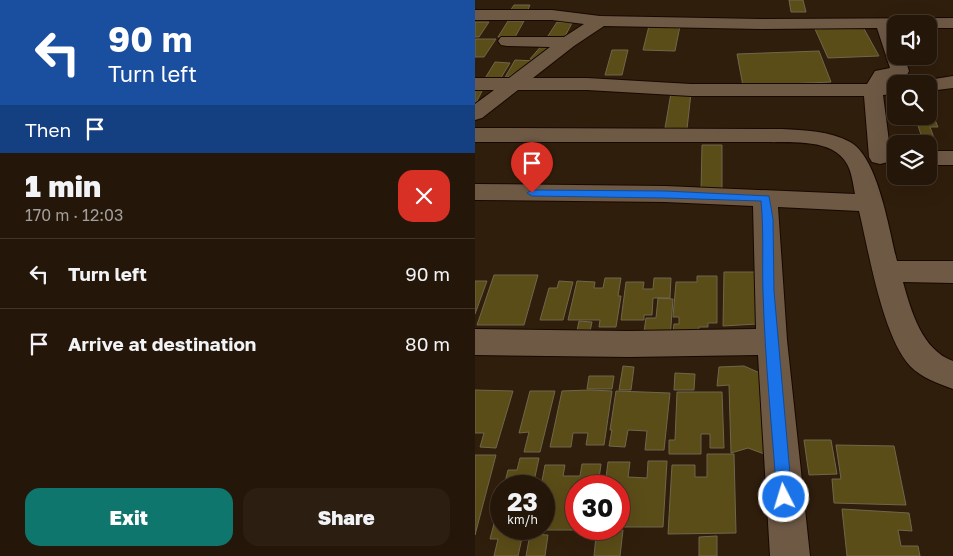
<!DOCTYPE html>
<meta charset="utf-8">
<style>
:root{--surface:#241609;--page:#2c1f12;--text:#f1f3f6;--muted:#a39f9c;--line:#41352a;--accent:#0f766e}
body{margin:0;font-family:"Golos Text",sans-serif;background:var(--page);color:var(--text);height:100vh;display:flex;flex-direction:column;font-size:19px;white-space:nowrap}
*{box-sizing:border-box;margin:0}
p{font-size:16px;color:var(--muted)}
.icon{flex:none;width:28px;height:28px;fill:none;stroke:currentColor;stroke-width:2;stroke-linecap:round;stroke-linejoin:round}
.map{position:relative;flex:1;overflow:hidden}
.drawer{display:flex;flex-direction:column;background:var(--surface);width:475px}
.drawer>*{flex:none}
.banner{background:#1a4fa0;color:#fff;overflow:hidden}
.fabs{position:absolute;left:412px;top:15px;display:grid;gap:10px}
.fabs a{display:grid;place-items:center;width:50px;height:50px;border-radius:10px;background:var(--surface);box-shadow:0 5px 20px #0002,0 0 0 1px var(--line);font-size:25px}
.speed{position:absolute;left:15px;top:475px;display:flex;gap:10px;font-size:25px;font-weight:700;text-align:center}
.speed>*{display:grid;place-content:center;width:65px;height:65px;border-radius:50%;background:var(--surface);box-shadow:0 5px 20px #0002,0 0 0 1px var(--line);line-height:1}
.speed small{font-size:12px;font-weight:400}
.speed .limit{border:8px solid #d22;background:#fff;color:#111}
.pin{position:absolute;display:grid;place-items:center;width:42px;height:42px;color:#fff;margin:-51px -21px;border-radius:50% 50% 50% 0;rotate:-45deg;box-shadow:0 0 5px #0007}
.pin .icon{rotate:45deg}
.me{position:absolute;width:55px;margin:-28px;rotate:355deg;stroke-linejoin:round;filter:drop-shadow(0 0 4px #0008)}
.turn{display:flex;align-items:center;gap:18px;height:105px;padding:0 25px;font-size:22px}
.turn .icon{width:65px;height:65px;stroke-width:2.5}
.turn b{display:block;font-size:35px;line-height:42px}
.then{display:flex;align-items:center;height:48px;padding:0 25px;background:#0003;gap:10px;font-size:19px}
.round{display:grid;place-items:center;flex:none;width:52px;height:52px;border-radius:15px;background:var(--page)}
.summary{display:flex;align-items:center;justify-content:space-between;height:85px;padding:0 25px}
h1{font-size:30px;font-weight:800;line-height:38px}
.cta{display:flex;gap:10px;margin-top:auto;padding:10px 25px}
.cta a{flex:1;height:58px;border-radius:15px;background:var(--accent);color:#fff;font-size:20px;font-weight:800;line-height:58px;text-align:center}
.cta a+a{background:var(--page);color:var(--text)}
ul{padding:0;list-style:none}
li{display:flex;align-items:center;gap:15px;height:70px;padding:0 25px;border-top:1px solid var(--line)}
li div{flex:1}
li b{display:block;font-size:19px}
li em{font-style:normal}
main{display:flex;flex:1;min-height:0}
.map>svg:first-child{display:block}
</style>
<main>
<section class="drawer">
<div class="banner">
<div class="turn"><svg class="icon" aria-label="left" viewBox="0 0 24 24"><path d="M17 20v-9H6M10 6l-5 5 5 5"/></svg><div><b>90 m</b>Turn left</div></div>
<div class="then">Then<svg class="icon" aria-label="arrive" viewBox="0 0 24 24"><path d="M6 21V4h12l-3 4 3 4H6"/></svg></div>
</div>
<div class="summary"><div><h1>1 min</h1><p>170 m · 12:03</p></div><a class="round" style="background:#d93025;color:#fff"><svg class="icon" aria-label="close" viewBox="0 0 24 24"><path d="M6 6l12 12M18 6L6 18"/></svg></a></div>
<ul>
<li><svg class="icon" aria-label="left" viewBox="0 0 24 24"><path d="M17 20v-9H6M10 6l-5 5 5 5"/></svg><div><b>Turn left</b></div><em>90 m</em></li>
<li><svg class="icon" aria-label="arrive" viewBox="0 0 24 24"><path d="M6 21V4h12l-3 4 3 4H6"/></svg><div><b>Arrive at destination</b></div><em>80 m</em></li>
</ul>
<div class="cta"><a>Exit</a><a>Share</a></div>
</section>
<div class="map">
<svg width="478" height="556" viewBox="0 0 478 556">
<rect width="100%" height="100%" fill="#301e0c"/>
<!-- building -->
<path fill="#5b4d18" stroke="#6f674c" d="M314 0H328L331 12H316Z
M39 5H55L52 12 35 11Z
M33 21H49L40 37H23Z
M0 22H14L4 37H0Z
M82 22 97 23 88 40 71 39Z
M174 26H205L200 51 168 50Z
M388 27 404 56 353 58 340 29Z
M0 39H21L9 57H0Z
M68 44 78 45 66 60 55 59Z
M137 50H153L147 75H130Z
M344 51 356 82 268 86 262 54Z
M40 60 61 61 29 79Z
M20 62 35 63 24 81 9 80Z
M0 87H9L1 103H0Z
M196 93H216L212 129 190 128Z
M441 119 460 120 463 127H455L459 138H447Z
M227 145H247V192H226Z
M249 272H280L282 324 248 326Z
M19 275H63L49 325H2Z
M222 276H242V323H233V327H224L223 342H197L199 324H204V317H198L201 282H222Z
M130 278H146L143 296H146L141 327H124L125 320H93L102 281 120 282 119 288H128Z
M179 278H196L195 298H178L177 315H169V320H146L151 282H169L168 289H178Z
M0 281H12L0 314Z
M84 281 98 282 88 320H65L74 288H82Z
M183 298 198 299 195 339H168L171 318H181Z
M104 321 117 322 113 341H100Z
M148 366 159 367 156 390H144Z
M269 366 285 373 292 455 273 448 256 453 254 385 242 386 244 367Z
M200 373 220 374 219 390H199Z
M114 376H139L137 389H112Z
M0 390 38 391 21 448 5 447 9 433H0Z
M114 390 137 391 129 445H111L113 433H98L96 447H75L87 391Z
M55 391H80L65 452H49L54 432 44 433Z
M141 391 195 393 189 450H170L172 431 153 430 150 447 134 446 137 430H135Z
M202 392H247L249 448H235V434H226V454H194V440H200Z
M329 440H356L362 474 334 475Z
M361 445 419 446 431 505 359 503 357 479H366Z
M232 454H259L261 533 193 534 197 465H220V477H232Z
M0 455H21L0 535Z
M45 458H64L58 486H29L33 470H42Z
M173 461H192L188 527H144V486H130L133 462H155L153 477 172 478Z
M107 464H126L123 486H101V529L118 530H57L69 529V486H66L70 465H90L88 476H105Z
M26 497V529H49L43 556H19L23 539H15Z
M367 509 434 513 437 531 423 530 426 546H443L445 556H372Z
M126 530H148L145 556H119L121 536H126Z
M55 534 73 535 70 556H51Z
M242 536V556H224V537Z"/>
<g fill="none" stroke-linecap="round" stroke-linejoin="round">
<defs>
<path id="minor" d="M0 10H77L125 16 286 19 478 18V28H454V24H421V28H419L421 34V56H429L434 71 432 75 414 79 412 83 427 84H421V94L408 95 416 157 413 162 405 164 397 162 394 157 389 96H216L112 90H43L7 118 0 120V104L19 90H0V78H34L75 47 32 46 26 45 23 41 26 37H89L109 24 77 20H0ZM129 26 286 29 402 28 415 68 400 71 392 84H216L112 78H58L99 46Z
M478 76V88L454 91V84H445L447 81Z
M0 128 307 129C329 130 355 131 375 142 403 157 414 230 422 261H478V283L428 282C436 311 447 350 478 361V389C462 383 447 378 435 366 407 335 394 252 384 211L303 207 312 340 335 556H295L283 355 154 357 0 355V329L154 331 281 329 278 206 190 202 0 200V184L190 186 380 194C378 184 377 173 372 164 358 138 317 143 293 142H0Z
M454 151H478V165H454Z"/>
</defs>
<!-- minor casing -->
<use href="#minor" stroke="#180800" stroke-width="2"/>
<!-- minor -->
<use href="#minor" fill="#6e5945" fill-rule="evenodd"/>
</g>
<!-- route -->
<path fill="#1a73e8" stroke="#114b97" d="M57 190 190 191 294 196 298 219 299 291 317 497 315 503 309 505 304 503 302 497C297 429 290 361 288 292 287 262 289 232 286 201L190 198 57 196 52 193Z"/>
</svg>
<div class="fabs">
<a><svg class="icon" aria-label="sound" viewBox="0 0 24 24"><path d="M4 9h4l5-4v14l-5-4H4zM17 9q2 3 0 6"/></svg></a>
<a><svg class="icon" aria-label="search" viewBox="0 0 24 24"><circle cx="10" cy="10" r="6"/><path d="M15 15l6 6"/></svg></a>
<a><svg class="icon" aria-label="layers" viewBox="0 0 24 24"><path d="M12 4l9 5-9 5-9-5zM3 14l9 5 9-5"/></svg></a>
</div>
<div class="speed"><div>23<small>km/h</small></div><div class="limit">30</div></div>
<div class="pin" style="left:57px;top:193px;background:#d93025"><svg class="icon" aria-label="arrive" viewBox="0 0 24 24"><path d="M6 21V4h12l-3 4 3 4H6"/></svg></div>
<svg class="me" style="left:309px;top:497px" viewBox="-20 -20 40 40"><circle r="17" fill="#1a73e8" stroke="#fff" stroke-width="3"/><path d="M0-11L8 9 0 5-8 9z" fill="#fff"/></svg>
</div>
</main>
